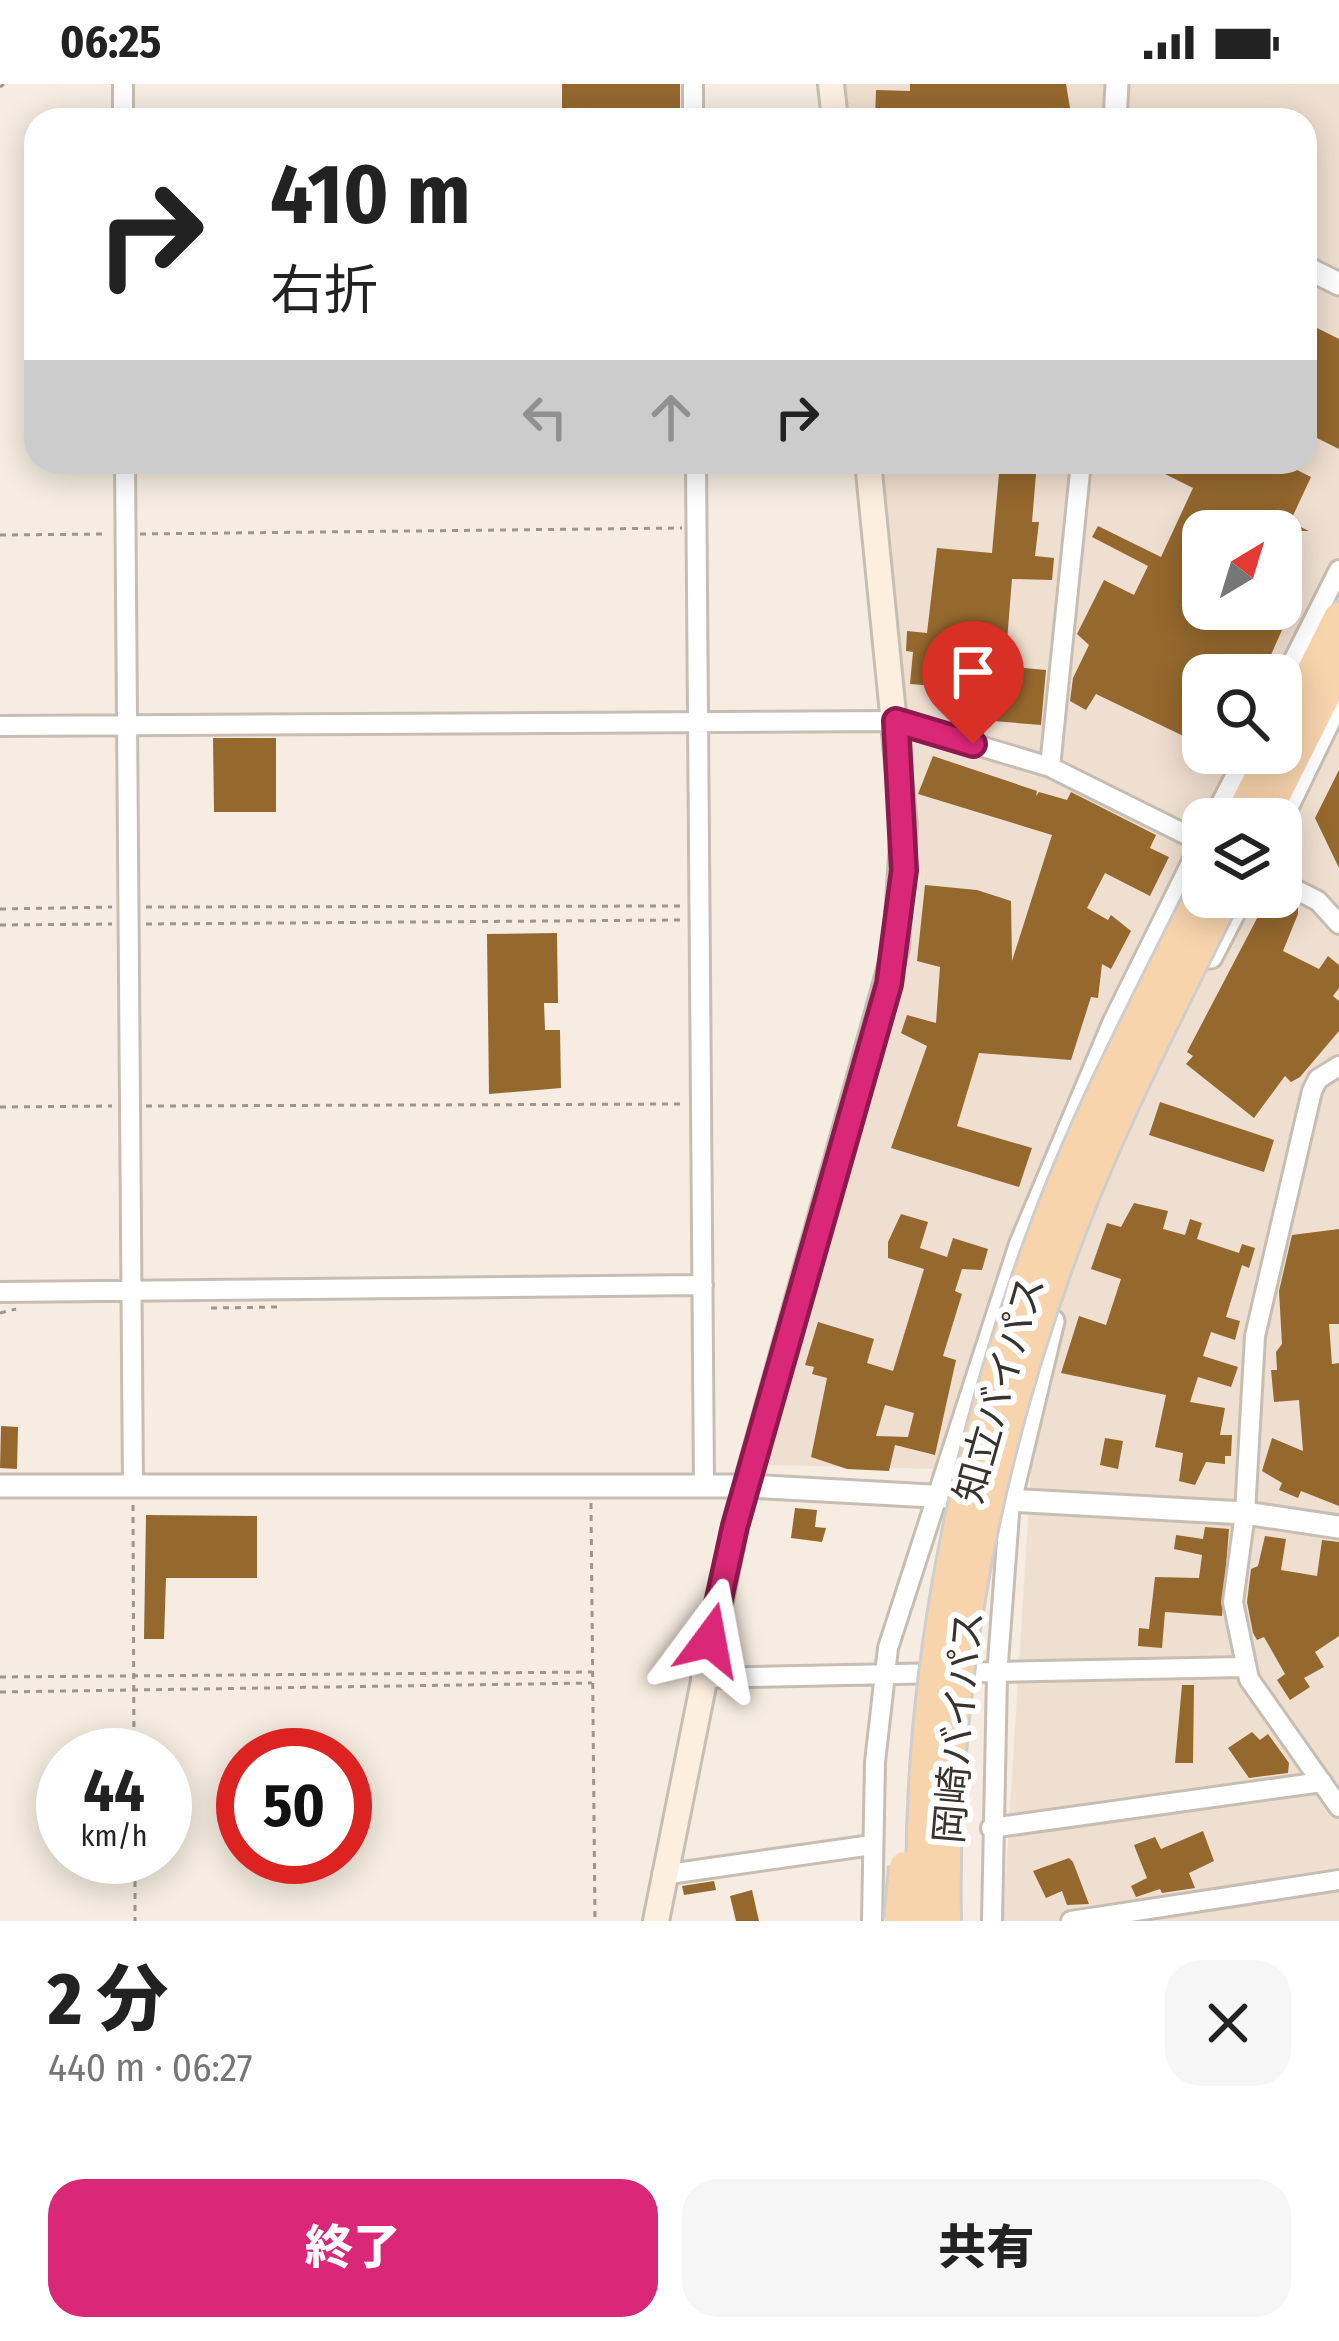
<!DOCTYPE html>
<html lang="ja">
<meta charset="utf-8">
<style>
:root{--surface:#fff;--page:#f6f6f6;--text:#222;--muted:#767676;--accent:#db2777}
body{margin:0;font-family:"Fira Sans Condensed","Noto Sans JP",sans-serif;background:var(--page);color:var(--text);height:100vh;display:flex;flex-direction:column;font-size:45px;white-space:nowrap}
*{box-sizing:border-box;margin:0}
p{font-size:39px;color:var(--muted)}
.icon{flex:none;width:66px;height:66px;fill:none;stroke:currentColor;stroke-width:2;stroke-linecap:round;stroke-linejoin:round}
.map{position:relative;height:1837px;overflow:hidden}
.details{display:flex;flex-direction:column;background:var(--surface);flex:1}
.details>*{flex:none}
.top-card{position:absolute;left:24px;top:24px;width:1293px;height:366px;border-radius:36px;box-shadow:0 6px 30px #0003;background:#fff;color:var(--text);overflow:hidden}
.needle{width:78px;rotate:38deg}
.fabs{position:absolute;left:1182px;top:426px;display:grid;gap:24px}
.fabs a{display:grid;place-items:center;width:120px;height:120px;border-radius:24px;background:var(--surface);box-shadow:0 6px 30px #0003;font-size:60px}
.speed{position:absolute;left:36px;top:1644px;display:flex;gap:24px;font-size:60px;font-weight:700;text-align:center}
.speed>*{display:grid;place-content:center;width:156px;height:156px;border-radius:50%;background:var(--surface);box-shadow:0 6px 30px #0003;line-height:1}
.speed small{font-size:30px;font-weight:400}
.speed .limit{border:18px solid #d22;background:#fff;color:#111}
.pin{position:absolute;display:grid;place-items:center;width:102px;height:102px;color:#fff;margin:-123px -51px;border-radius:50% 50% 50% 0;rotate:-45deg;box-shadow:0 0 12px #0007}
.pin .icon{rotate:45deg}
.me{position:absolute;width:132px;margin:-66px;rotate:13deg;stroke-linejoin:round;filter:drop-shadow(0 0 9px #0008)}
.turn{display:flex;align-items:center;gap:42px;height:252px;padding:0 48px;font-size:54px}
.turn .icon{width:156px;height:156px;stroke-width:2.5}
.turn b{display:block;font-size:84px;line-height:102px}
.lanes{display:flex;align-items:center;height:114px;padding:0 48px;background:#0003;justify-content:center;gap:60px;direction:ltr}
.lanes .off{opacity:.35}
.round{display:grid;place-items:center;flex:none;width:126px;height:126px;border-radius:36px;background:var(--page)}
.headline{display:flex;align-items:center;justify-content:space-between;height:204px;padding:0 48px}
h1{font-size:72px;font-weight:800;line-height:90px}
.button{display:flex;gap:24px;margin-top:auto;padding:24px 48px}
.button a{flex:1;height:138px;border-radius:36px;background:var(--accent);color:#fff;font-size:48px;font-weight:800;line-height:138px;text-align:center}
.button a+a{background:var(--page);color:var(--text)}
.status{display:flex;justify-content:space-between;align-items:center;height:84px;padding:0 60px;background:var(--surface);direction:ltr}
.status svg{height:33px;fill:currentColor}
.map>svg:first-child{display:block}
</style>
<div class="status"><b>06:25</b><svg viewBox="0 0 49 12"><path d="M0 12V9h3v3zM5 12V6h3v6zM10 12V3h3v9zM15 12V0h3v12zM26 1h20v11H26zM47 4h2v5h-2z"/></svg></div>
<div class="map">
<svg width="1339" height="1837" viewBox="0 0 1339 1837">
<rect width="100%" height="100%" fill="#f6ece1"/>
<!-- built -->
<path fill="#efdfd0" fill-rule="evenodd" d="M845 0H1339V1837H1003L1031 1387 767 1381 888 958 908 878 921 788 880 378H1305V36H848ZM1203 447H1281V525H1203ZM1203 591H1281V669H1203ZM1203 735H1281V813H1203Z"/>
<!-- building -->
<path fill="#95682e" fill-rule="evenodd" d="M562 0H680V36H562Z
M910 0H1066L1072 36H875L876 6 910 7Z
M1305 238 1339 255V365L1305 348Z
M1000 378H1037L1032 438H1039L1035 472 1054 474 1052 496 1012 495 1007 557 1014 558 1012 583 1046 586 1041 641 968 635 973 573 941 570 935 602 910 600 913 568 906 567 907 547 927 549 937 464 992 469Z
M1141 378H1281L1311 393 1290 438 1309 447H1203V525H1262L1286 537 1262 591H1203L1200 660 1096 610 1086 626 1070 617 1073 594 1089 561 1077 550 1104 496 1134 511 1148 482 1092 453 1098 442 1161 473 1193 404Z
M213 654H276V728H214Z
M933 672 1037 707 1036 712 1039 708 1067 716 1071 708 1156 751 1150 764 1169 773 1150 812 1105 789 1087 824 1108 836 1111 831 1131 847 1111 885 1102 880 1098 914 1091 913 1071 976 979 969 957 1042 1032 1064 1019 1103 891 1064 927 962 901 949 907 931 936 939 940 883 917 877 925 801 977 806 1011 817 1012 877 1052 751 918 710Z
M1339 686V784L1315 734Z
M1287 816 1298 822V830L1283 867 1319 885 1328 872 1339 881V904L1333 912 1339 917V947L1300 993 1291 998 1285 992 1254 1034 1186 980 1193 972 1187 968 1265 819 1278 825Z
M557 849 558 919H544L545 946H560L561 1004 489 1010 487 850Z
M1160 1018 1274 1056 1264 1088 1149 1051Z
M1134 1119 1168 1127 1163 1145 1185 1151 1190 1135 1202 1139 1197 1155 1239 1169 1242 1160 1255 1164 1249 1184 1242 1181 1226 1233 1240 1237 1235 1256 1211 1248 1203 1272 1238 1283 1231 1303 1198 1293 1190 1318 1225 1324 1220 1351H1232L1231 1372H1225V1380L1206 1378 1195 1401 1179 1397 1183 1369 1155 1363 1166 1311 1061 1289 1079 1232 1106 1241 1121 1195 1091 1185 1107 1139 1121 1143Z
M901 1130 928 1138 920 1164 947 1173 953 1154 988 1165 982 1186 962 1185 955 1207 962 1210 943 1272 956 1276 935 1371 895 1361 889 1387 847 1385 811 1373 827 1294 812 1290 814 1283 805 1281 818 1238 874 1255 867 1279 893 1287 924 1185 888 1174V1158ZM885 1321 914 1329 908 1353 876 1352Z
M1339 1145V1240H1329L1332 1280 1339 1279V1422L1301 1407 1298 1414 1279 1406 1282 1399 1262 1387 1272 1354 1303 1367 1299 1316 1274 1318 1271 1286H1277L1276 1268 1282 1260 1279 1207 1292 1151Z
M1 1342 18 1343 17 1385 0 1384Z
M1105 1354 1123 1357 1118 1385 1100 1381Z
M795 1424 817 1426 815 1443 826 1444 822 1458 791 1454Z
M146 1431 257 1432V1494H166L164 1555H144Z
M1205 1443 1229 1445 1222 1532 1165 1528 1162 1564 1138 1562 1139 1544 1149 1545 1155 1493 1199 1494 1202 1471 1174 1465 1176 1451 1203 1455Z
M1265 1452 1286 1455 1281 1486 1317 1492 1322 1456 1339 1458V1552L1315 1568 1324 1583 1304 1594 1310 1603 1290 1616 1277 1596 1285 1590 1264 1553 1257 1556 1253 1549 1247 1518 1251 1485 1258 1482Z
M1182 1601H1194L1193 1679H1175Z
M1252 1648 1260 1656 1268 1650 1289 1679 1288 1689 1249 1694 1228 1664Z
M1203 1747 1214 1777 1189 1789 1195 1804 1162 1809 1160 1805 1136 1813 1131 1802 1147 1794 1134 1761 1155 1753 1161 1765Z
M1069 1774 1073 1778 1089 1820 1067 1821 1062 1807 1046 1814 1033 1787Z
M714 1797 716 1806 684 1811 682 1802Z
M752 1806 759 1837H736L730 1812Z"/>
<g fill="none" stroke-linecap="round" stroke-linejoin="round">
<defs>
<path id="minor" d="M123 0V36
M693 0V36
M125 378 133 1403
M696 378 704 1402
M1281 601 1339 486
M0 642 896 637 1050 683 1203 759
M1050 683 1081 378
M1213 735 1247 669
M1281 798 1318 817 1339 840
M1339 982 1318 995 1312 1007 1255 1252 1245 1429 1233 1518 1249 1595 1339 1723
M0 1208 703 1201
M701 1594 1244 1583
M991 1744 1322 1698
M662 1791 872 1761
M872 1837 875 1678 888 1564 1019 1160 1113 937 1203 755
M992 1837 997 1592 1010 1417
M1071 1837 1339 1796"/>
<path id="tertiary" d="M1115 36 1117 0
M1305 183 1339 200
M1281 736 1339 616
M1211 873 1242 813
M0 1402H748L1245 1429 1339 1443
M1010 1417 1053 1237"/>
<path id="secondary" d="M831 0 835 36
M656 1837 735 1442 896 864 904 741 868 378"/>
<path id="trunk" d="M1281 650 1339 534
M1239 735 1272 669
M1263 735 1339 583"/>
</defs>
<!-- minor casing -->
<use href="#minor" stroke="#c7beb3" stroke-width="24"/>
<!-- tertiary casing -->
<use href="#tertiary" stroke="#c7beb3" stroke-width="27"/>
<!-- secondary casing -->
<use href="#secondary" stroke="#c7beb3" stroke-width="30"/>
<!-- trunk casing -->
<use href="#trunk" stroke="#cfcecd" stroke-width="36"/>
<!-- path -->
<path stroke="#9d968e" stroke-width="3" stroke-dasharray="6 6" stroke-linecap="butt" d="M0 3 4 0
M140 450 682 444
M0 451 106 450
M146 823 682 822
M0 825 112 823
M146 840 682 836
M0 841 112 840
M146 1022 682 1020
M0 1023 112 1022
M211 1224 279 1223
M0 1229 16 1225
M591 1419 595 1837
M133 1421 134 1671
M0 1593 592 1588
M0 1608 592 1599
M135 1773V1837"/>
<!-- minor -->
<use href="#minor" stroke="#fff" stroke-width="18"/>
<!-- tertiary -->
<use href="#tertiary" stroke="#fff" stroke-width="21"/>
<!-- secondary -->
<use href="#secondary" stroke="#fdefe0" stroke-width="24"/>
<!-- trunk -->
<use href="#trunk" stroke="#f8d4ac" stroke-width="30"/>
<defs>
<path id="trunk-bridge" d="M900 1837 905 1783
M923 1837C916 1601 965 1359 1048 1139 1091 1025 1149 916 1203 807
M945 1837C940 1601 986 1363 1071 1143 1114 1030 1171 922 1224 813"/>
</defs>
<!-- trunk-bridge casing -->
<use href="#trunk-bridge" stroke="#cfcecd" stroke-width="36" stroke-linecap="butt"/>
<!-- trunk-bridge -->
<use href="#trunk-bridge" stroke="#f8d4ac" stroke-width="30"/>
</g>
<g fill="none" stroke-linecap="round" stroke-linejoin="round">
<defs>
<path id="route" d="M710 1556 735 1442 889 900 904 786 896 637 973 660"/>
</defs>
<!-- route casing -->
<use href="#route" stroke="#8e194d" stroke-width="30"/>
<!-- route -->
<use href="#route" stroke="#db2777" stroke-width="21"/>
</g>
<g text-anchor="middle" stroke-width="12" stroke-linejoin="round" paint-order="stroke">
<!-- street labels -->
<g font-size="39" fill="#37332f" stroke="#fff">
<text transform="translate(999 1305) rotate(-74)" y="14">知立バイパス</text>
<text transform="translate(958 1643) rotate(-85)" y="14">岡崎バイパス</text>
</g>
</g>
</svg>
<div class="fabs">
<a><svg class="needle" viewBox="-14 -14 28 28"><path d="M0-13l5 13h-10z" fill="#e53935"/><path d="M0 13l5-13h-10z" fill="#767676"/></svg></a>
<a><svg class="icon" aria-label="search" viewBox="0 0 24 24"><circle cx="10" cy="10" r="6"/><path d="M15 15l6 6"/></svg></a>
<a><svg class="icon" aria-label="layers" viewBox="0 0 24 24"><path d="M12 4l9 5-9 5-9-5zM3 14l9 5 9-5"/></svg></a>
</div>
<div class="speed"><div>44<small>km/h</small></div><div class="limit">50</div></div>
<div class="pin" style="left:973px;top:660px;background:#d93025"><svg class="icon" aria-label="arrive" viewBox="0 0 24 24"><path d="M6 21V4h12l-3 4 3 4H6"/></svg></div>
<svg class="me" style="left:710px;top:1556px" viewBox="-20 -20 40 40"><path d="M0-17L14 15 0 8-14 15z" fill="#db2777" stroke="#fff" stroke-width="4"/></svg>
<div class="top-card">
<div class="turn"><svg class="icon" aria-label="right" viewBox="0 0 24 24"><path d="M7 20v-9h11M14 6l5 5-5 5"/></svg><div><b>410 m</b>右折</div></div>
<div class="lanes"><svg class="icon off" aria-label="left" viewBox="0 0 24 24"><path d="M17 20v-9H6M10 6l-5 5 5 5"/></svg><svg class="icon off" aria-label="ahead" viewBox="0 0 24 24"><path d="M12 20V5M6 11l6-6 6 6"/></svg><svg class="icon" aria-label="right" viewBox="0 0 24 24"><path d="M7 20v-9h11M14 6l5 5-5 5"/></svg></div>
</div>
</div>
<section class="details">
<div class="headline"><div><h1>2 分</h1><p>440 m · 06:27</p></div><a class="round"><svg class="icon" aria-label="close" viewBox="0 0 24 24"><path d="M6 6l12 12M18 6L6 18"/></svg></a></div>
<div class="button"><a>終了</a><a>共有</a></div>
</section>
